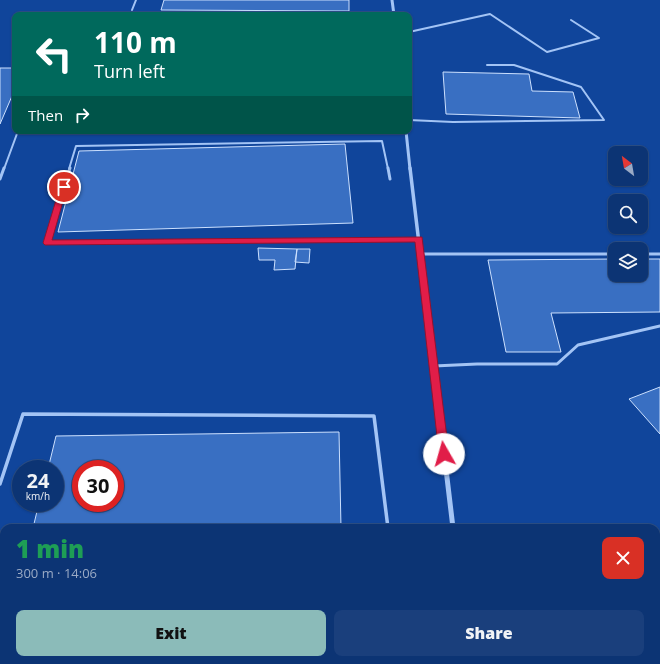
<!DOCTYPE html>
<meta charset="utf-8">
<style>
:root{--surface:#0c3474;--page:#1a3f7c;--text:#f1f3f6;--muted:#9aaac5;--line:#2c4f86;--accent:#8bbbb9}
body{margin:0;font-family:"Open Sans",sans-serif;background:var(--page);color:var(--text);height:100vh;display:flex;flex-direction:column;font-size:15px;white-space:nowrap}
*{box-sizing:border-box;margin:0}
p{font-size:13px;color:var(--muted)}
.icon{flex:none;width:22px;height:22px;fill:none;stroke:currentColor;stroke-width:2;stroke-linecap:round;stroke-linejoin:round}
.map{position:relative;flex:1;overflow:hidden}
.panel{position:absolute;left:0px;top:524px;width:660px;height:140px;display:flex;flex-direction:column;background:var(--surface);border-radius:12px 12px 0 0;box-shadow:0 1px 3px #0004,0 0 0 1px var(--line)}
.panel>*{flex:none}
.guide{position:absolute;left:12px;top:12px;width:400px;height:122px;border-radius:8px;box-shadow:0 1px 3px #0004,0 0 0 1px var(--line);background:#00695c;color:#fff;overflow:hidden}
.needle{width:26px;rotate:329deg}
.controls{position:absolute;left:608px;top:146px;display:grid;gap:8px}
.controls a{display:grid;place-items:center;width:40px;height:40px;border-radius:8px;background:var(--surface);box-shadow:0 1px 3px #0004,0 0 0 1px var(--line);font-size:20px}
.speed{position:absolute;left:12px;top:460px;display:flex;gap:8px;font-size:20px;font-weight:700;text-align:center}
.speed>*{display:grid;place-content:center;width:52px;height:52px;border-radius:50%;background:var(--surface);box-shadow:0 1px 3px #0004,0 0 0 1px var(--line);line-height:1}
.speed small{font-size:10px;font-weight:400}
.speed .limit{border:6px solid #d22;background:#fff;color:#111}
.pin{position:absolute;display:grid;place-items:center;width:34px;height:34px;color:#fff;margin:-17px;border:2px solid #fff;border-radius:50%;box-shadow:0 1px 4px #0007}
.me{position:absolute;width:44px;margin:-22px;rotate:353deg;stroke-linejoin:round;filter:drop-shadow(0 0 3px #0008)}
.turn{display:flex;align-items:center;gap:14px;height:84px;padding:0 16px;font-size:18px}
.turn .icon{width:52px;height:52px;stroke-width:2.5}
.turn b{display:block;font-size:28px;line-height:34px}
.then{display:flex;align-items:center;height:38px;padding:0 16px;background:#0003;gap:8px;font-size:15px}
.round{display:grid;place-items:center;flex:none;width:42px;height:42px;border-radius:8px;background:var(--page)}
.head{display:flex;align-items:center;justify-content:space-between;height:68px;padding:0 16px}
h1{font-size:24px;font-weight:800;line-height:30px;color:#1e9e55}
.button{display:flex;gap:8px;margin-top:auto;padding:8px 16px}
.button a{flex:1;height:46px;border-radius:8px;background:var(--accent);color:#111;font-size:16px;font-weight:800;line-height:46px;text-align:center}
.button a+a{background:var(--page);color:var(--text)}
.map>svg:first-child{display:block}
</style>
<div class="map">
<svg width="660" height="664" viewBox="0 0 660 664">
<rect width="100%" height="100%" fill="#10459b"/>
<!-- building -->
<path fill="#396fc2" stroke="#cce0fe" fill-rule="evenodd" d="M164 0H349V11L161 10Z
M0 68H15V89L0 124Z
M443 72 529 74 532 91 573 92 580 118 446 114Z
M345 144 353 223 58 232 79 151Z
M258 248 297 249 295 269 274 270 275 260H259Z
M297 249H310L309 263 295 262Z
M615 259V275H641V259H660V312L551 313 561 352H506L488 260Z
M660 387V434L629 399Z
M339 432 341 528H33L39 503H55V469H48L56 436ZM81 469H115V503H81Z"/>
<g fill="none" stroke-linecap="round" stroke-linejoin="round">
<!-- lane-far2 -->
<path stroke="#a3c4f5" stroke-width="2" d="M132 10 136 0
M409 32 490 14 547 52 599 38 571 20
M409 120 453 122 604 120 581 87 514 65H487
M4 169 18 131
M69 169 76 146 382 141 388 169"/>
<!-- lane-far1 -->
<path stroke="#a3c4f5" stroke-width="3" d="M70 168 48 243 419 239
M388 168 390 179
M0 179 4 168
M421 254H615
M641 254H660
M434 366 477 364H557L578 345 660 326"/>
<!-- lane -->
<path stroke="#a3c4f5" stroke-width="3.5" d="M0 484 23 414 374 416 388 528
M656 644 660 642
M0 657H4
M615 664 623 660"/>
<!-- street-far2 -->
<path stroke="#a3c4f5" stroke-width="3" d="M392 0 394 15
M406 131 410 169"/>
<!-- street-far1 -->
<path stroke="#a3c4f5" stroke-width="3.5" d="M410 168 436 386"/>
<!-- street -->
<path stroke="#a3c4f5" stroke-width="5" d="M436 385 453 528
M468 660 469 664"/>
</g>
<!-- route -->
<path fill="#e11d48" stroke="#92132f" d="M64 185 67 187 52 240 422 237 449 454 448 457 444 459 441 457 439 454 415 242 45 245 43 243 60 187Z"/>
</svg>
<div class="controls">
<a><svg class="needle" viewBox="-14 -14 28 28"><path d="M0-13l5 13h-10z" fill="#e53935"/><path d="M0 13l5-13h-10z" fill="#9aaac5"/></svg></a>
<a><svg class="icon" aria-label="search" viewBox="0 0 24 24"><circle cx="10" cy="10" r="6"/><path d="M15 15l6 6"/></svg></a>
<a><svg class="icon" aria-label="layers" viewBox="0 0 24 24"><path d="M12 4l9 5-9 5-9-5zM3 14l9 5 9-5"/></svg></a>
</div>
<div class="speed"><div>24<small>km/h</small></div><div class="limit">30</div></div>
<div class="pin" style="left:64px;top:187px;background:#d93025"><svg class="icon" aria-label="arrive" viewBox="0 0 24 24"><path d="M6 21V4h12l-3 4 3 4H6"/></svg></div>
<svg class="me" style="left:444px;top:454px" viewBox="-20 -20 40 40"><circle r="19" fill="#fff"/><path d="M0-13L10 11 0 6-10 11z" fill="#e11d48"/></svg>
<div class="guide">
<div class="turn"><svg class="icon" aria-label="left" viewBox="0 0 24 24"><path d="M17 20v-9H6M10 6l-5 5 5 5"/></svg><div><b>110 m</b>Turn left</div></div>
<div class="then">Then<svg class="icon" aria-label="right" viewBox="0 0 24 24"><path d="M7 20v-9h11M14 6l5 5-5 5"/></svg></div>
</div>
<section class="panel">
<div class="head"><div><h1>1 min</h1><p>300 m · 14:06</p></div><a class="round" style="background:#d93025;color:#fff"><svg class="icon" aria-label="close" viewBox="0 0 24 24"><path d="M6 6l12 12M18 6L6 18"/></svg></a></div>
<div class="button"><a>Exit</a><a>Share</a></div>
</section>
</div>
